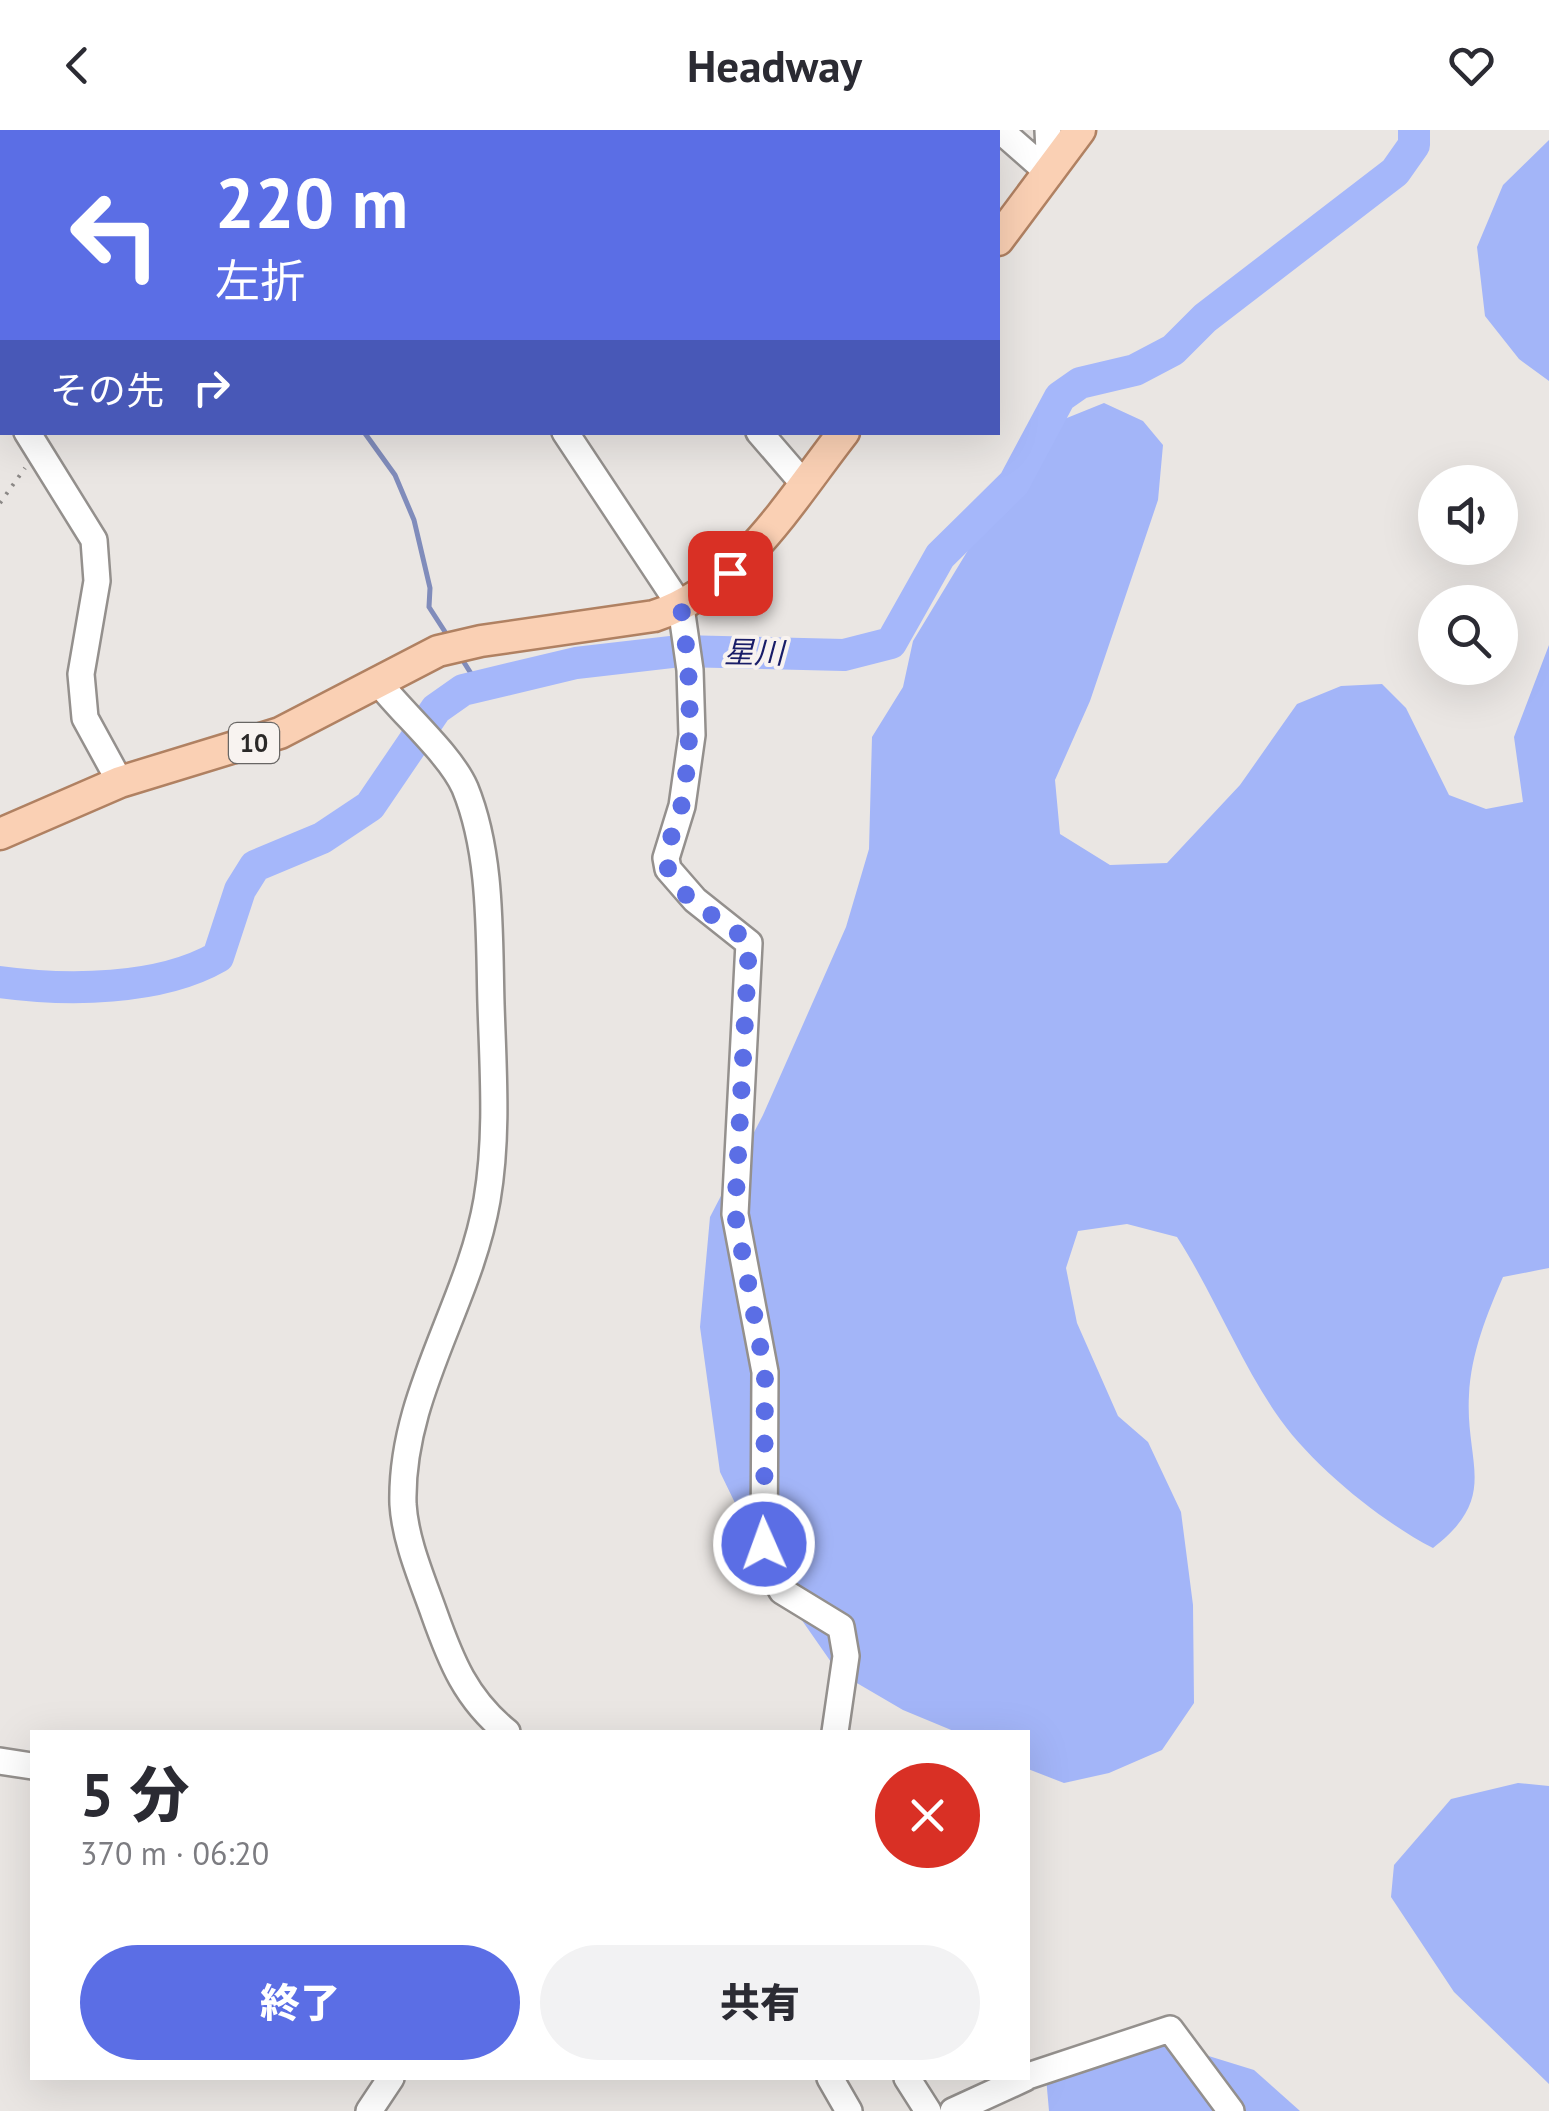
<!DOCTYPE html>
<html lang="ja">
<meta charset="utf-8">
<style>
:root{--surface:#fff;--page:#f2f2f3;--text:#2b2b33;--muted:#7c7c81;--accent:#5b6ee5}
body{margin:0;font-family:"PT Sans","Noto Sans JP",sans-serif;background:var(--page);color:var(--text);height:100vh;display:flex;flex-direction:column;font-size:38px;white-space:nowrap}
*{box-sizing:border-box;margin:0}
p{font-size:32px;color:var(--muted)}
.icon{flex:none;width:55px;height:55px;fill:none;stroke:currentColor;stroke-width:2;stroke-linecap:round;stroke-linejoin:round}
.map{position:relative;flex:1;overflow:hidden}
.side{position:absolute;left:30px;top:1600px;width:1000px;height:350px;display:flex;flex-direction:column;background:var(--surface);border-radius:0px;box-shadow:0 10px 40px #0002}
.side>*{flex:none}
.guide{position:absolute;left:0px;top:0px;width:1000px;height:305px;box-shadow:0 10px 40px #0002;background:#5b6ee5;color:#fff;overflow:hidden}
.controls{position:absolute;left:1418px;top:335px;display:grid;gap:20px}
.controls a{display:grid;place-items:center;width:100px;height:100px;border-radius:50%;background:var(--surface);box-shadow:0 10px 40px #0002;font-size:50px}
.pin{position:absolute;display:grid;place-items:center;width:85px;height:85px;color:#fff;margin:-42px;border-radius:20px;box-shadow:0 5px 15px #0006}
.me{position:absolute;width:110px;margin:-55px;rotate:358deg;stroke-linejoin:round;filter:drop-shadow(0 0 8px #0008)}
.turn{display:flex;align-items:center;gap:35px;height:210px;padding:0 50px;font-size:45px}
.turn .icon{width:130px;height:130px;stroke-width:2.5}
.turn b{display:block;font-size:70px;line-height:85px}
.then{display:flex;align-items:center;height:95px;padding:0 50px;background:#0003;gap:20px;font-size:38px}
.round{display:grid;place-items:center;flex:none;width:105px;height:105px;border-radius:52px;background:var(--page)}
.headline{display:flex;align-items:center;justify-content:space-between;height:170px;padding:0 50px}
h1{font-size:60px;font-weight:800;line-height:75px}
.button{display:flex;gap:20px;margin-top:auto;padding:20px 50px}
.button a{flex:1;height:115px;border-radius:60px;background:var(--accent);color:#fff;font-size:40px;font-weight:800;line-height:115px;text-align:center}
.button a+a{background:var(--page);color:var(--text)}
header{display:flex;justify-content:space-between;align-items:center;height:130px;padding:0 50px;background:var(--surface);font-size:45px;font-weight:800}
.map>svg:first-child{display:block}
</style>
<header><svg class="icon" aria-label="back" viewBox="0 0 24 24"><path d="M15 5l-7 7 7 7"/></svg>Headway<svg class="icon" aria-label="heart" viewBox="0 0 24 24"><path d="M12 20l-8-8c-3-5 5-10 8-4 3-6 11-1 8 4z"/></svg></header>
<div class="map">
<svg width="1549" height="1981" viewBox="0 0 1549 1981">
<rect width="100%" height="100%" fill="#eae6e3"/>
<!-- forest -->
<path fill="#a3b5f8" d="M1549 10V251L1519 229 1485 186 1477 117 1503 55Z
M1104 273 1143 291 1163 315 1158 370 1090 571 1055 650 1060 704 1110 735 1167 733 1240 655 1297 574 1341 556 1382 554 1406 578 1449 665 1486 679 1523 672 1514 607 1549 515V1138L1503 1147C1487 1184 1471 1223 1469 1265 1465 1334 1500 1366 1433 1418 1380 1391 1308 1332 1275 1282 1238 1227 1213 1163 1177 1107L1127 1094 1078 1101 1066 1138 1077 1193 1118 1286 1148 1312 1181 1382 1193 1475 1194 1573 1162 1620 1109 1643 1064 1653 1028 1639V1602H956L903 1580 838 1542 769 1443 720 1342 700 1197 710 1087 763 985 846 797 869 719 872 607 903 557 913 511 1042 298Z
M1518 1653 1549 1656V1954L1454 1862 1391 1767 1394 1735 1451 1669Z
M1173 1915 1254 1940 1300 1981H1049L1046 1947 1111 1924Z"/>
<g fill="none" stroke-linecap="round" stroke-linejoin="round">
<!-- stream -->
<path stroke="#808cbb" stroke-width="5" d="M117 0 119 2
M364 302 395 345 414 390 430 458 429 477 449 508
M460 526 477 553"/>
<!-- river -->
<path stroke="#a5b7fa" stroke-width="32" d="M0 852C66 861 159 861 218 827L240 760 255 736 322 708 370 676 436 579 463 560 576 533 680 521 844 525 891 513 940 426 1014 353 1060 267 1080 253 1135 240 1173 220 1205 188 1395 42 1414 15V0"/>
<defs>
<path id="minor" d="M499 0 500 2
M852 0 854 2
M1000 0 1050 44 1048 0
M778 2 780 0
M0 258 2 261
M27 302 94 410 97 451 81 544 85 588 120 652
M565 302 681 477 690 540 692 605 682 676 666 728 668 739 695 770 749 813 735 1084 765 1242 764 1428 782 1461 841 1497 846 1526 835 1602
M759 302 803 353
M379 553C403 584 450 624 465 658 492 724 489 804 491 874 493 940 498 1005 487 1070 469 1175 400 1265 403 1374 405 1410 422 1449 434 1483 451 1531 466 1569 507 1602
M0 1631 32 1636
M1028 1946 1170 1899 1231 1981
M830 1948 849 1981
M907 1948 928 1981
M369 1981 391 1948
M953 1981 1025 1948"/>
<path id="major" d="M998 110 1080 0
M0 704 120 652 280 603 438 521 481 511 654 486C740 458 790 371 844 302"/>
</defs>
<!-- minor casing -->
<use href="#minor" stroke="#94908d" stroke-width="30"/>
<!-- major casing -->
<use href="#major" stroke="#b08162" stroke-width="35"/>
<!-- path -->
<path stroke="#8b8886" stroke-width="4" stroke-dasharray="2.5 8" stroke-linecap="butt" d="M0 373 25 338"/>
<!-- minor -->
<use href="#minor" stroke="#fff" stroke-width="25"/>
<!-- major -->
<use href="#major" stroke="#fad0b4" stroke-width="30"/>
</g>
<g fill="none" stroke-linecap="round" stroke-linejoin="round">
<!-- route -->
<path stroke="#5b6ee5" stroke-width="18" stroke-dasharray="0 32.4" d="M730 443 681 477C691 543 693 602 683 668 680 690 661 720 669 742 682 772 726 791 749 813L735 1084 765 1242 764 1414"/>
</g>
<g text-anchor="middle" stroke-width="8" stroke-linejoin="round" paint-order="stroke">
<!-- shield labels -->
<rect fill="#f8f3f0" stroke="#686664" stroke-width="2.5" x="229" y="593" width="50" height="40" rx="8"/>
<g font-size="25" font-weight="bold" fill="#2b2928">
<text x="254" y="622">10</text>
</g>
<!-- water labels -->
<g font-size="30" font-style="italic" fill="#191d68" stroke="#f8f3f0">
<text transform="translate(754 523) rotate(1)" y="10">星川</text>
</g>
</g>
</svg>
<div class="controls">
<a><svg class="icon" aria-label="sound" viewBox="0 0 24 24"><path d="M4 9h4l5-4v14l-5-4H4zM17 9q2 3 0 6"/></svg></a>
<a><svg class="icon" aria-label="search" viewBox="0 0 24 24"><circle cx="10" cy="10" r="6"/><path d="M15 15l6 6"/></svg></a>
</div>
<div class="pin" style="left:730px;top:443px;background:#d93025"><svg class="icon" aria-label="arrive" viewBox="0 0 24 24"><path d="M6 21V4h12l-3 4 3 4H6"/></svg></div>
<svg class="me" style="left:764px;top:1414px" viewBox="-20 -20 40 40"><circle r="17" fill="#5b6ee5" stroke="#fff" stroke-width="3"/><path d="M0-11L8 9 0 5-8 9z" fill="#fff"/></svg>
<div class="guide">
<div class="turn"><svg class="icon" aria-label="left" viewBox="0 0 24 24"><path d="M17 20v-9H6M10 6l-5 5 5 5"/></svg><div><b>220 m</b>左折</div></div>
<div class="then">その先<svg class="icon" aria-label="right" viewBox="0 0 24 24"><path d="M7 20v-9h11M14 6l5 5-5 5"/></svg></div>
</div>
<section class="side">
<div class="headline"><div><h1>5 分</h1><p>370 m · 06:20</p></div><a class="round" style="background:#d93025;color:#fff"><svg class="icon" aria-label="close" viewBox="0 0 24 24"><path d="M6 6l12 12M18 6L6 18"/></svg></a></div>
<div class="button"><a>終了</a><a>共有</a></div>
</section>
</div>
